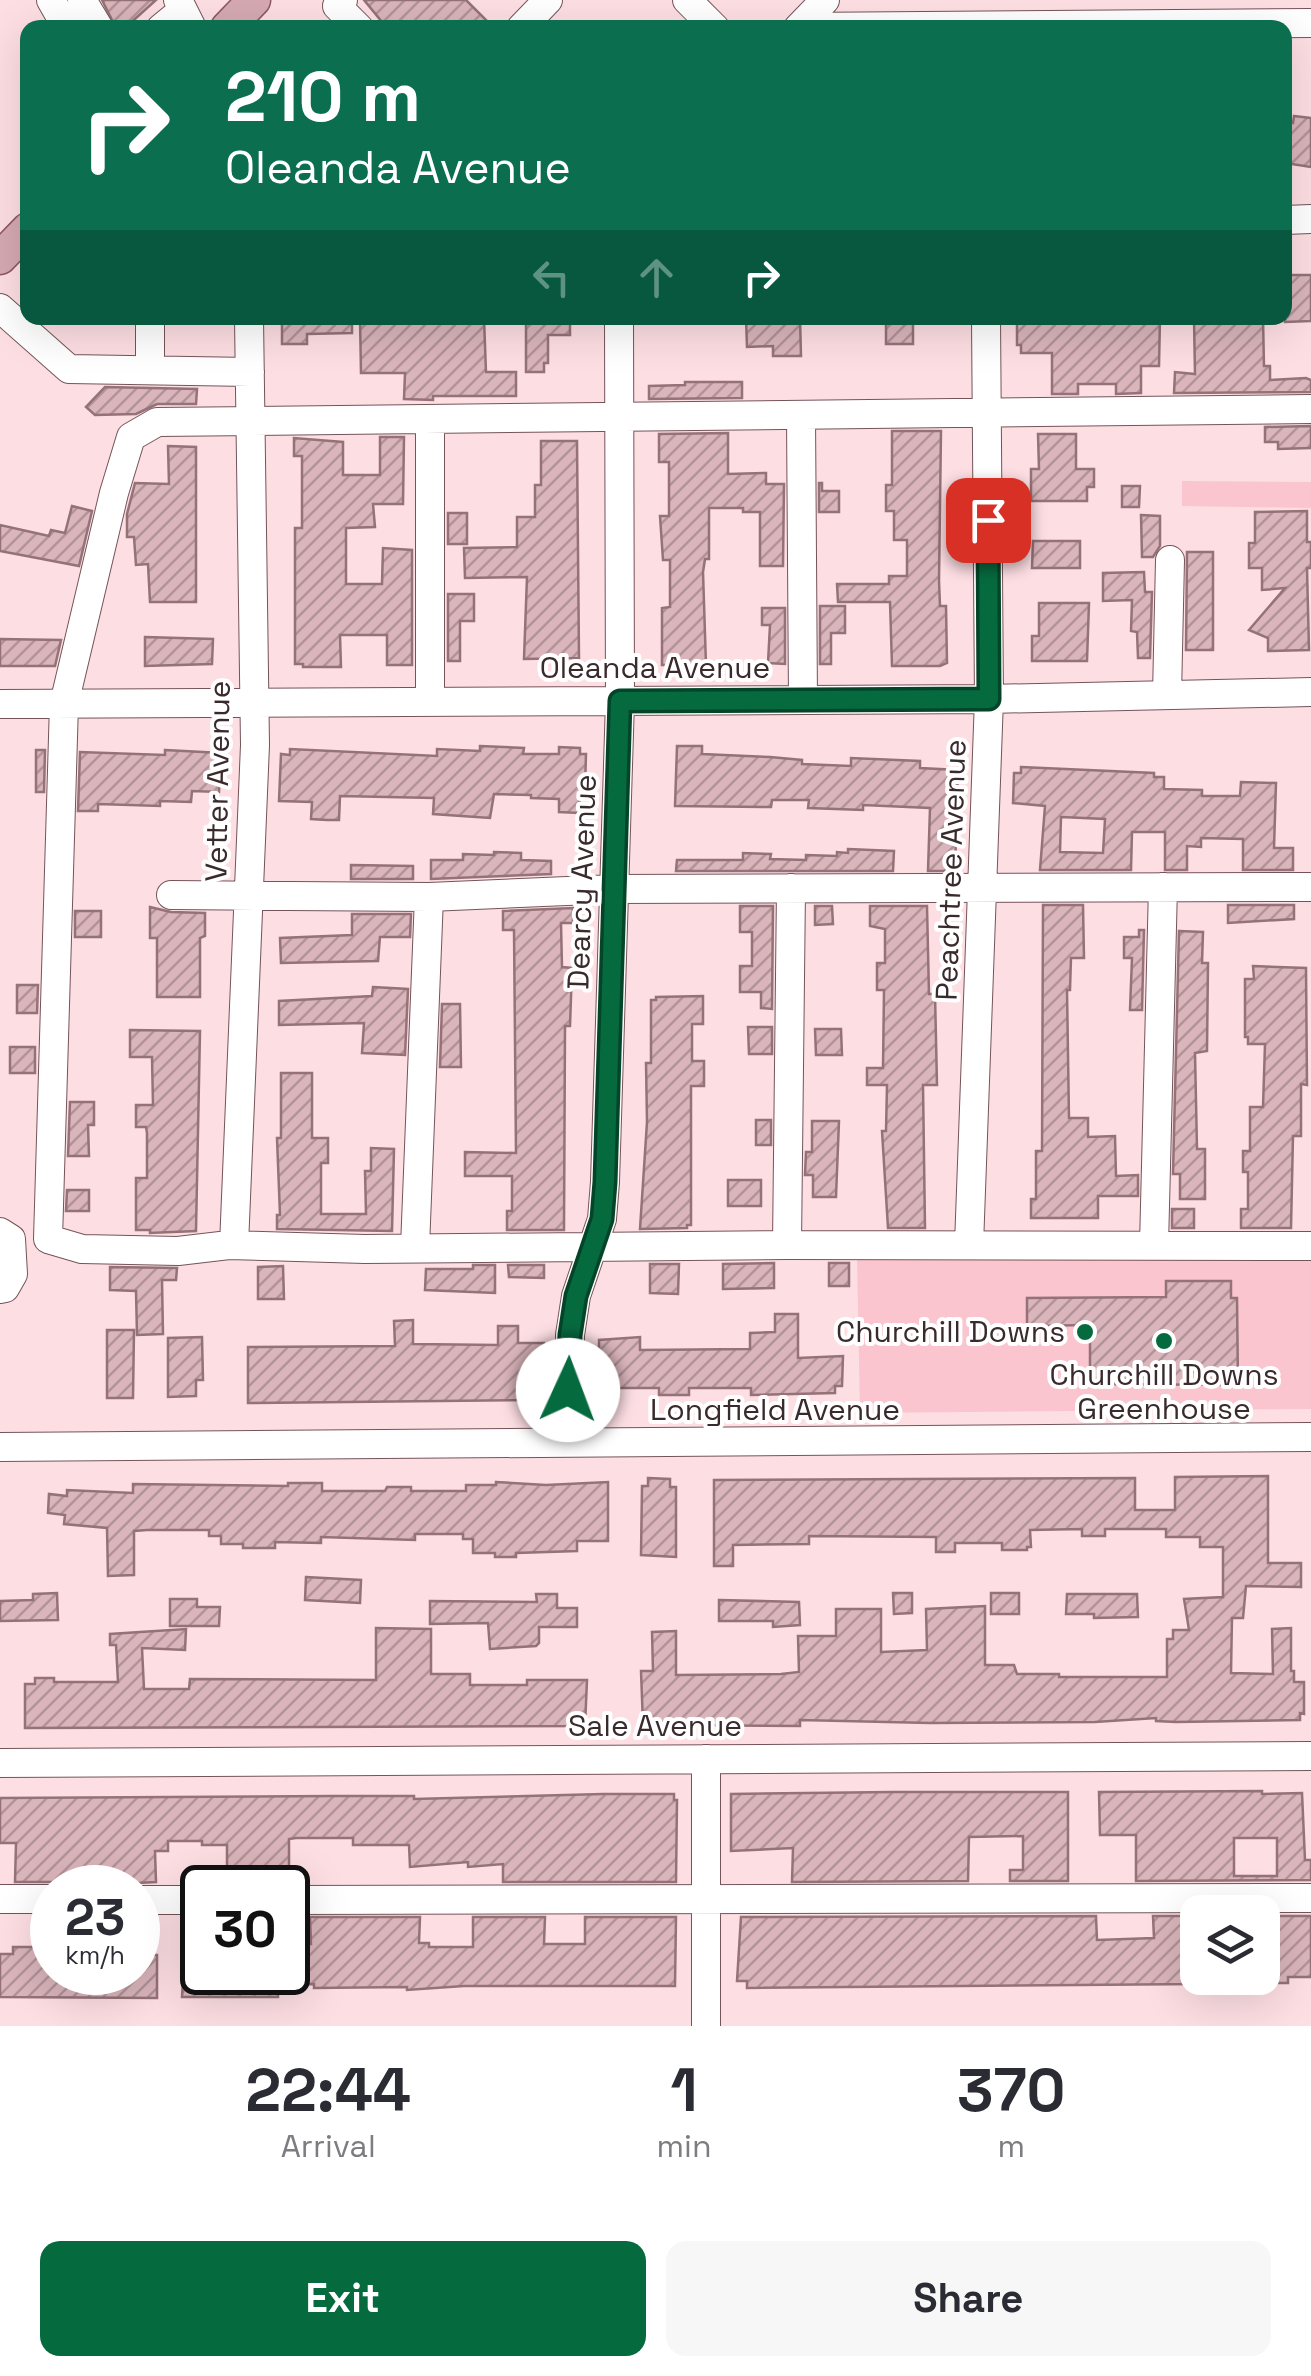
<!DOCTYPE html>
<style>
:root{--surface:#fff;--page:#f7f7f7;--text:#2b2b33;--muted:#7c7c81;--accent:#066a3f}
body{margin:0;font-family:"Space Grotesk",sans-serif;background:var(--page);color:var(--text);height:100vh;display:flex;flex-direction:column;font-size:38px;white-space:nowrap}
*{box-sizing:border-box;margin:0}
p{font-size:32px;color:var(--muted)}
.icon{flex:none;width:55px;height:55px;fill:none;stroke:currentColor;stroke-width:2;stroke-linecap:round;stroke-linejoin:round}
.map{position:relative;height:2026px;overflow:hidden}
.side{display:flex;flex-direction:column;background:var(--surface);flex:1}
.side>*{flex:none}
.banner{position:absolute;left:20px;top:20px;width:1272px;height:305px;border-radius:20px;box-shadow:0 10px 40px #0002;background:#0b6e4f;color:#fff;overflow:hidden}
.buttons{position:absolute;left:1180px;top:1895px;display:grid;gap:20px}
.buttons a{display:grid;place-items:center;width:100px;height:100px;border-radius:20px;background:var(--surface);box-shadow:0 10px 40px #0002;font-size:50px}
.speed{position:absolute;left:30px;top:1865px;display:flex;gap:20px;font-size:50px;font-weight:700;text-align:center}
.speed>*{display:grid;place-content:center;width:130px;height:130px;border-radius:50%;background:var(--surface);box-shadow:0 10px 40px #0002;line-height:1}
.speed small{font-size:25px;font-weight:400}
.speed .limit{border:5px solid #111;border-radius:15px;background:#fff;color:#111}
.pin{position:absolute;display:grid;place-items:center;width:85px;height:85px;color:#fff;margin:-42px;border-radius:20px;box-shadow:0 5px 15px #0006}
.me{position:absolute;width:110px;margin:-55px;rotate:2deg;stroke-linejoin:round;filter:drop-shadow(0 0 8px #0008)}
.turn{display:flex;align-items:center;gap:35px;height:210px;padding:0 40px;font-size:45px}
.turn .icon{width:130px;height:130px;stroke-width:2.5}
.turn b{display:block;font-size:70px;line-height:85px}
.lanes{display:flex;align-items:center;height:95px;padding:0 40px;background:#0003;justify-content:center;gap:50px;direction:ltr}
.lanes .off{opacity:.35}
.eta{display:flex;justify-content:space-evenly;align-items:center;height:170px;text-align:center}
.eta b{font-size:60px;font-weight:600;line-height:70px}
.action{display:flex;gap:20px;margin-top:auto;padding:20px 40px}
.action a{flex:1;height:115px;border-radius:20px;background:var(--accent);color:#fff;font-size:40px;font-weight:600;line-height:115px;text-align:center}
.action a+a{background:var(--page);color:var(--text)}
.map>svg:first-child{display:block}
</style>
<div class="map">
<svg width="1311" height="2026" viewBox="0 0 1311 2026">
<defs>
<pattern id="building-hatch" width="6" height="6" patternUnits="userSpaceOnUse" patternTransform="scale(2.5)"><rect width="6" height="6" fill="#dab5bb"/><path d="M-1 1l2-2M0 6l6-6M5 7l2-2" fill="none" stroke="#b29398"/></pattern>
</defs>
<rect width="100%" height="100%" fill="#fddee3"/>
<!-- green -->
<path fill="#fac5ce" d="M1182 481 1311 482V508L1182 506Z
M857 1254H1311V1409L860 1413Z"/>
<!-- building -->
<path fill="url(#building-hatch)" stroke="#947278" stroke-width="2.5" fill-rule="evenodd" d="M102 0H156L125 28H116Z
M364 0H466L494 28H387Z
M1294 116 1311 118V167L1285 163V121L1293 123Z
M1285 275H1311V321L1285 322Z
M282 318H352V333L307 334V344H282Z
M360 318H484L486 372H516V396H433V400L404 399 405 373H361Z
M526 318H570V335H548V363H544V372H526Z
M746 318H800L801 356H773V346L747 347Z
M886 318H913V344H886Z
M1017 318H1160L1159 366H1141V393L1116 394V384H1078V394H1052V353H1021V345H1017Z
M1194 318H1263L1264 366H1270V380L1306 378 1311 380V392L1174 393 1175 372 1195 374Z
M685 382H742V398L649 399V386L685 385Z
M105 387 197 389 196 404H157L136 414 95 415 86 407Z
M1311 426V448L1278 449V442H1265V427Z
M892 431H941L939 581 940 606H946L947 663 940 666H892L890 602H838L837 584H889V576H907V540H894V511H886V485H892Z
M728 433V474L766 473V484H784L783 566H760V512H743V508H709V559H705L703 572 706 665H662V608L670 607V560H663L660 516H669V462H659V434Z
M1038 434H1076V469H1094V487H1087V501H1031V469H1039Z
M380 437H404L403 504H373L375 527 346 528V584H382L383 548 412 550V665H387V635H340L341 667H303V664H295V528H302V456H294V438L343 442V475H380Z
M541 441H577L579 658 524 659 527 577 465 578 464 548 517 547V517H535V485H541Z
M168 446 196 447V602H150L148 564 136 565 134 537H127V514L135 483 169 484Z
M819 483H822V491H839V512H819Z
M1122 486H1140L1139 507H1122Z
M72 506 92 511 79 566 0 551V525L49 536 51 530 65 533Z
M1307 511V542H1311V568H1307L1309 650 1268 651V638L1249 630 1285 588 1262 590V568H1249V543H1255V512Z
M448 513H467V544H448Z
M1141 515 1160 516V546L1153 557H1142Z
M1033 541H1080V568H1032Z
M1187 552H1213V650H1186Z
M1144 572 1145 592H1152L1150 658H1138L1137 632 1131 631 1132 600 1103 601V573Z
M448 594H474V621H460V661H448Z
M1039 603H1089L1087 661H1032V636H1039Z
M820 606H845V633H831V664H820Z
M762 608H785V664L768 663 770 625H762Z
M145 637 213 639 212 664 145 666Z
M0 639 61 640 55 666H0Z
M480 746 524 748 523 754H559V747L580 748V754H586L585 788 583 796H580L579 813 559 812V799L531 798V795L494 794 490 818 433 814 434 798 340 796 339 820H327L311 819 312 802 279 801 281 754 290 755V749L437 756V749L480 751Z
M677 746H702V754L770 757 802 760V764L851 766V758L920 761V768L958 770 955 871H928L930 808 863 805V810L808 808 809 800H772L771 807 675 806Z
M36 750H45L44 792H36Z
M165 750 221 753 219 792 192 791 191 802 160 801V806L98 804V811H78L80 752 165 755Z
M1021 767 1154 773V777H1164V789L1202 790V796H1240L1241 782 1276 783 1274 848H1293V870H1243V839L1201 838V847L1187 846V870H1165V832H1132L1131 870H1040L1045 806 1013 803 1014 773H1021ZM1061 817 1105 819 1103 853 1060 852Z
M848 849 894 851 893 871H676L677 860H743V853L771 854 770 859 806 860V855L837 856V852L848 853Z
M494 852 521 853V860L551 861V874L431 879V860H463V854L494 855Z
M351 865 413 866V879H351Z
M1043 905H1083L1084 958H1071L1070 990H1067L1069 1118H1088V1137L1115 1136 1116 1176 1138 1175V1196H1098V1218H1031V1199H1036V1151H1042Z
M1228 905H1294V919L1228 923Z
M740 906H773L772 1009 761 1008V992H740V966H752V932H740Z
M815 906H832L833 924 815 925Z
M870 906H927L929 994H935L937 1085H923L925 1228H888L882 1131H886L887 1085H867V1068H883L884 990H877V963H885V929L870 926Z
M150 907 171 912 205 913V936L200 938V997H157V938H150Z
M573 908V923H561L562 967 572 968 570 1026H565L564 1230H507V1211H512V1176H465V1152L516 1153 514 930H503V911Z
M75 911H101V937H75Z
M352 914H411L410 937H380L378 961 281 963 280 938 352 935Z
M1139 930H1144L1142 1010H1130L1132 958H1124V937H1139Z
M1179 931 1203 932 1202 963H1208L1207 1051 1195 1053 1197 1149H1205V1199H1180V1174H1173Z
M1253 966 1306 968 1307 1085 1301 1084V1136H1293L1291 1228H1241V1209H1248V1172H1243V1151H1250V1107H1263L1265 1044H1248V1037H1245V979H1254Z
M17 985H38L37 1013H17Z
M373 987 408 989 405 1055 362 1053 364 1023 279 1025V1001L372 996Z
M703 996V1024H692V1061H704V1086H691V1225H687V1228L640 1229 647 1122 646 1063H651V1000H656V997Z
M442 1004H460L461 1067H440Z
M748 1027H772V1054H749Z
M815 1029H841L842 1055H816Z
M130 1030 200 1031 196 1231 150 1233V1230H136V1178H147V1133L146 1127H136V1105H153L152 1057H130Z
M10 1047H35V1073H10Z
M281 1073H312V1138H328V1163H321V1214H366L365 1171H371V1148L394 1149 392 1231 277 1229V1215H280L277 1138H281Z
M70 1102H94V1125H88L89 1156H68Z
M756 1120H771V1145H756Z
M812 1121H839L836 1197H813V1175H805L806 1152H812Z
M728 1180H761V1206H728Z
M67 1190H89V1211H66Z
M1172 1209H1194V1228H1172Z
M774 1263V1288L723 1289V1264Z
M829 1263H849V1286H829Z
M650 1264H679L678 1294 650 1293Z
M473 1265H495V1293L425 1290 426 1269H473Z
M508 1265H544V1278L509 1277Z
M283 1266 284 1299H258V1267Z
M110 1267 177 1268 176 1280H162L163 1334 137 1335 136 1291 110 1290Z
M1166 1281H1231V1298H1237L1238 1385 1090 1384V1325L1027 1326V1298L1166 1297Z
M775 1314H798V1358L843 1356 842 1386H835V1393L751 1395V1388H689V1395H659V1388H617V1395H599V1340L640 1337V1350L750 1349V1333L775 1332Z
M413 1320V1344L498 1345V1326H518V1343H544V1400L248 1403V1347L395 1346 394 1321Z
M107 1330H134L133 1398H107Z
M202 1337 203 1380H196V1396L168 1397V1338Z
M1268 1476V1563H1301V1587L1246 1586 1243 1618H1232L1231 1673 1273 1674 1272 1629 1291 1628V1671H1294V1682H1304V1714L1300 1713V1720L1176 1722 1156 1721V1718L1095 1722 930 1723 800 1720V1726L643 1725 641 1671H653L652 1632 676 1631V1675L781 1674 799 1672 798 1636H836V1609H881V1652L927 1650 926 1609 985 1606V1665H1014L1017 1674H1059V1677H1167V1639H1173V1630H1189L1184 1599 1223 1597V1547H1200V1537H1166V1529H1105V1536H1082V1529L1030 1530 1031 1547H1027V1550H1002V1543H955V1552H936V1537L809 1536V1544L733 1545V1566H714V1480L1135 1478V1510H1175V1477Z
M648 1478 670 1479V1487H676V1557L641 1555 642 1486H648Z
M496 1482 546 1485 608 1482V1541H577V1551L516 1553V1557H495V1553H473V1539H463V1534H415V1540L321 1537V1543L275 1542V1548H243V1544H221V1536H209V1530H147L134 1531V1575L108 1576 107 1528 64 1524 65 1515 48 1513 49 1494 67 1496V1490L133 1493V1484L288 1486V1483H322V1491H385L387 1487H411V1491H466V1485H496Z
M306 1577 361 1580 360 1603 305 1600Z
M57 1593 58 1620 0 1621V1601L33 1600V1594Z
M893 1593H912V1613L894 1614Z
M991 1593H1019V1614H991Z
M536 1594H557V1608H577V1627H539V1643L536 1646 490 1649 488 1623 430 1624V1601L537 1602Z
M1067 1594H1137L1138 1617 1094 1618V1614H1066Z
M170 1599H197V1607H220L219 1626H170Z
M719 1600 799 1602 800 1625 773 1627V1621H719Z
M376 1628 431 1629V1674H470V1685H527V1680H587L585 1726 25 1728V1684H35V1678H54V1682H118L116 1645H110V1634L186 1629 185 1650 142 1648 144 1689H189L190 1679 376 1680Z
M1262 1791V1794L1302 1793 1305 1860H1311V1880L1136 1881V1835H1100L1099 1792ZM1234 1838H1277V1876H1234Z
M893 1792H1068V1881H1010V1870H1023V1836L969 1837 968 1881 792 1882 793 1848 731 1851V1794Z
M603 1794H674V1800H677L676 1882H503V1864L468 1867V1862L410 1867 409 1845H353V1838H296L289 1839V1882L276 1888H227V1845H202V1841H168V1851H155L156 1882 137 1883 126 1888H65L52 1882H15L16 1843H0V1798L332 1796H414V1799Z
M1096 1916 1097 1940 1154 1938 1153 1916H1198V1984L747 1988V1981H737L741 1917Z
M1264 1916H1311V1977H1288V1983H1264Z
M310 1917H420L419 1943H429V1947H473V1917H545L544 1944H585V1917H676L675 1986H464L407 1990V1987L314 1988V1984L288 1985V1952H292V1945L311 1944Z
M186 1933 200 1934V1972H278V1997H182Z
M13 1947H45V1956H52V1972H138V1955H157V1998L0 1997V1954H13Z"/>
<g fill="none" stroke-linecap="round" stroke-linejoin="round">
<defs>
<path id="minor" d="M51 0 67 28
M82 0 99 28
M178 0 192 28
M343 0 337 6 359 28
M687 0 715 28
M799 27 1311 23
M161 28 183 10
M521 28 548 0
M798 28 825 0
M1285 220 1311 219
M0 308 69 369 250 372
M150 368V318
M1311 409 157 422 131 437 114 493 64 704 48 1239 82 1249 178 1251 229 1245 365 1249 787 1245 1311 1246
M801 416 803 700
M1167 695 1170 560
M430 702V421
M0 704 989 699 1311 692
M171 895 429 897 614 889 1311 887
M0 1232 11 1239 13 1274 5 1288 0 1289
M234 1245 255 745 249 318
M787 1245 791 888
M969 1245 989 699 986 318
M1154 1245 1163 887
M415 1247 429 897
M568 1443 570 1335 576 1296 602 1219 605 1182 620 701 619 318
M0 1447 1311 1437
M706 1759V2026
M0 1763 1311 1756
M0 1899H52
M138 1900H202
M288 1900 1311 1898"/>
<path id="major" d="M227 28 254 0
M0 258 28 229"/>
</defs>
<!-- minor casing -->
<use href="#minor" stroke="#745459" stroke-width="30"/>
<!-- major casing -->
<use href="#major" stroke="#8d5862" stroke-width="35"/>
<!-- minor -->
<use href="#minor" stroke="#fff" stroke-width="28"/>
<!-- major -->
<use href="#major" stroke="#d6a9b2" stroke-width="32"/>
</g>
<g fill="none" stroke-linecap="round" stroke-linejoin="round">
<defs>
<path id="route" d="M568 1390 570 1335 576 1296 602 1219 605 1182 620 701 989 699 988 520"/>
</defs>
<!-- route casing -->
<use href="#route" stroke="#044529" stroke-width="25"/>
<!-- route -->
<use href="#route" stroke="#066a3f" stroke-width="18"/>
</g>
<!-- markers -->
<g fill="#066a3f" stroke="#fff" stroke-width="4">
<circle cx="1085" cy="1332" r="10"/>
<circle cx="1164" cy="1341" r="10"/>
</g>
<g text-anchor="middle" stroke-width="8" stroke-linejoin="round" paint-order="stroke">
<!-- street labels -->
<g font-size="30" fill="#392a2d" stroke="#fff">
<text x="655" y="678">Oleanda Avenue</text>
<text transform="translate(218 781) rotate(-89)" y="10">Vetter Avenue</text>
<text transform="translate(951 870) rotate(-88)" y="10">Peachtree Avenue</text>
<text transform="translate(582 882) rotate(-88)" y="10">Dearcy Avenue</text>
<text x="775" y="1420">Longfield Avenue</text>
<text x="655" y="1736">Sale Avenue</text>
</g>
<!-- poi labels -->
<g font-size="30" fill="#392a2d" stroke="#fff" text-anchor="end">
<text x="1065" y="1342">Churchill Downs</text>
<text x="1164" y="1385" text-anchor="middle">Churchill Downs<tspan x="1164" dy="34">Greenhouse</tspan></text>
</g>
</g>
</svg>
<div class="buttons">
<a><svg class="icon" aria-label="layers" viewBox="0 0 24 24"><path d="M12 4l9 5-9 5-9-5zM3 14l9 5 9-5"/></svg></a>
</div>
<div class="speed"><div>23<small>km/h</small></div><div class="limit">30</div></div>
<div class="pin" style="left:988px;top:520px;background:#d93025"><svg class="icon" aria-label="arrive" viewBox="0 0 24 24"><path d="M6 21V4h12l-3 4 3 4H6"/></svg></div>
<svg class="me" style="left:568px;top:1390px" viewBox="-20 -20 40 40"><circle r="19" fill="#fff"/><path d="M0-13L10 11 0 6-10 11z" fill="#066a3f"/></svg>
<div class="banner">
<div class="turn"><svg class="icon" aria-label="right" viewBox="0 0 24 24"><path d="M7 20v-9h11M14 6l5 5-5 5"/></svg><div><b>210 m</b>Oleanda Avenue</div></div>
<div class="lanes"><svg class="icon off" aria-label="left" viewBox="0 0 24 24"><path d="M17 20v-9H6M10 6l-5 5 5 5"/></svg><svg class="icon off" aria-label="ahead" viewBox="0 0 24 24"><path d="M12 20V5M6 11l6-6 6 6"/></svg><svg class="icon" aria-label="right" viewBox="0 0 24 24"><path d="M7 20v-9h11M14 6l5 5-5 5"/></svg></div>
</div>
</div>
<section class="side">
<div class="eta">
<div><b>22:44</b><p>Arrival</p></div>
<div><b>1</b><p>min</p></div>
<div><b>370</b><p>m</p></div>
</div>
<div class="action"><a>Exit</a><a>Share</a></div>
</section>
